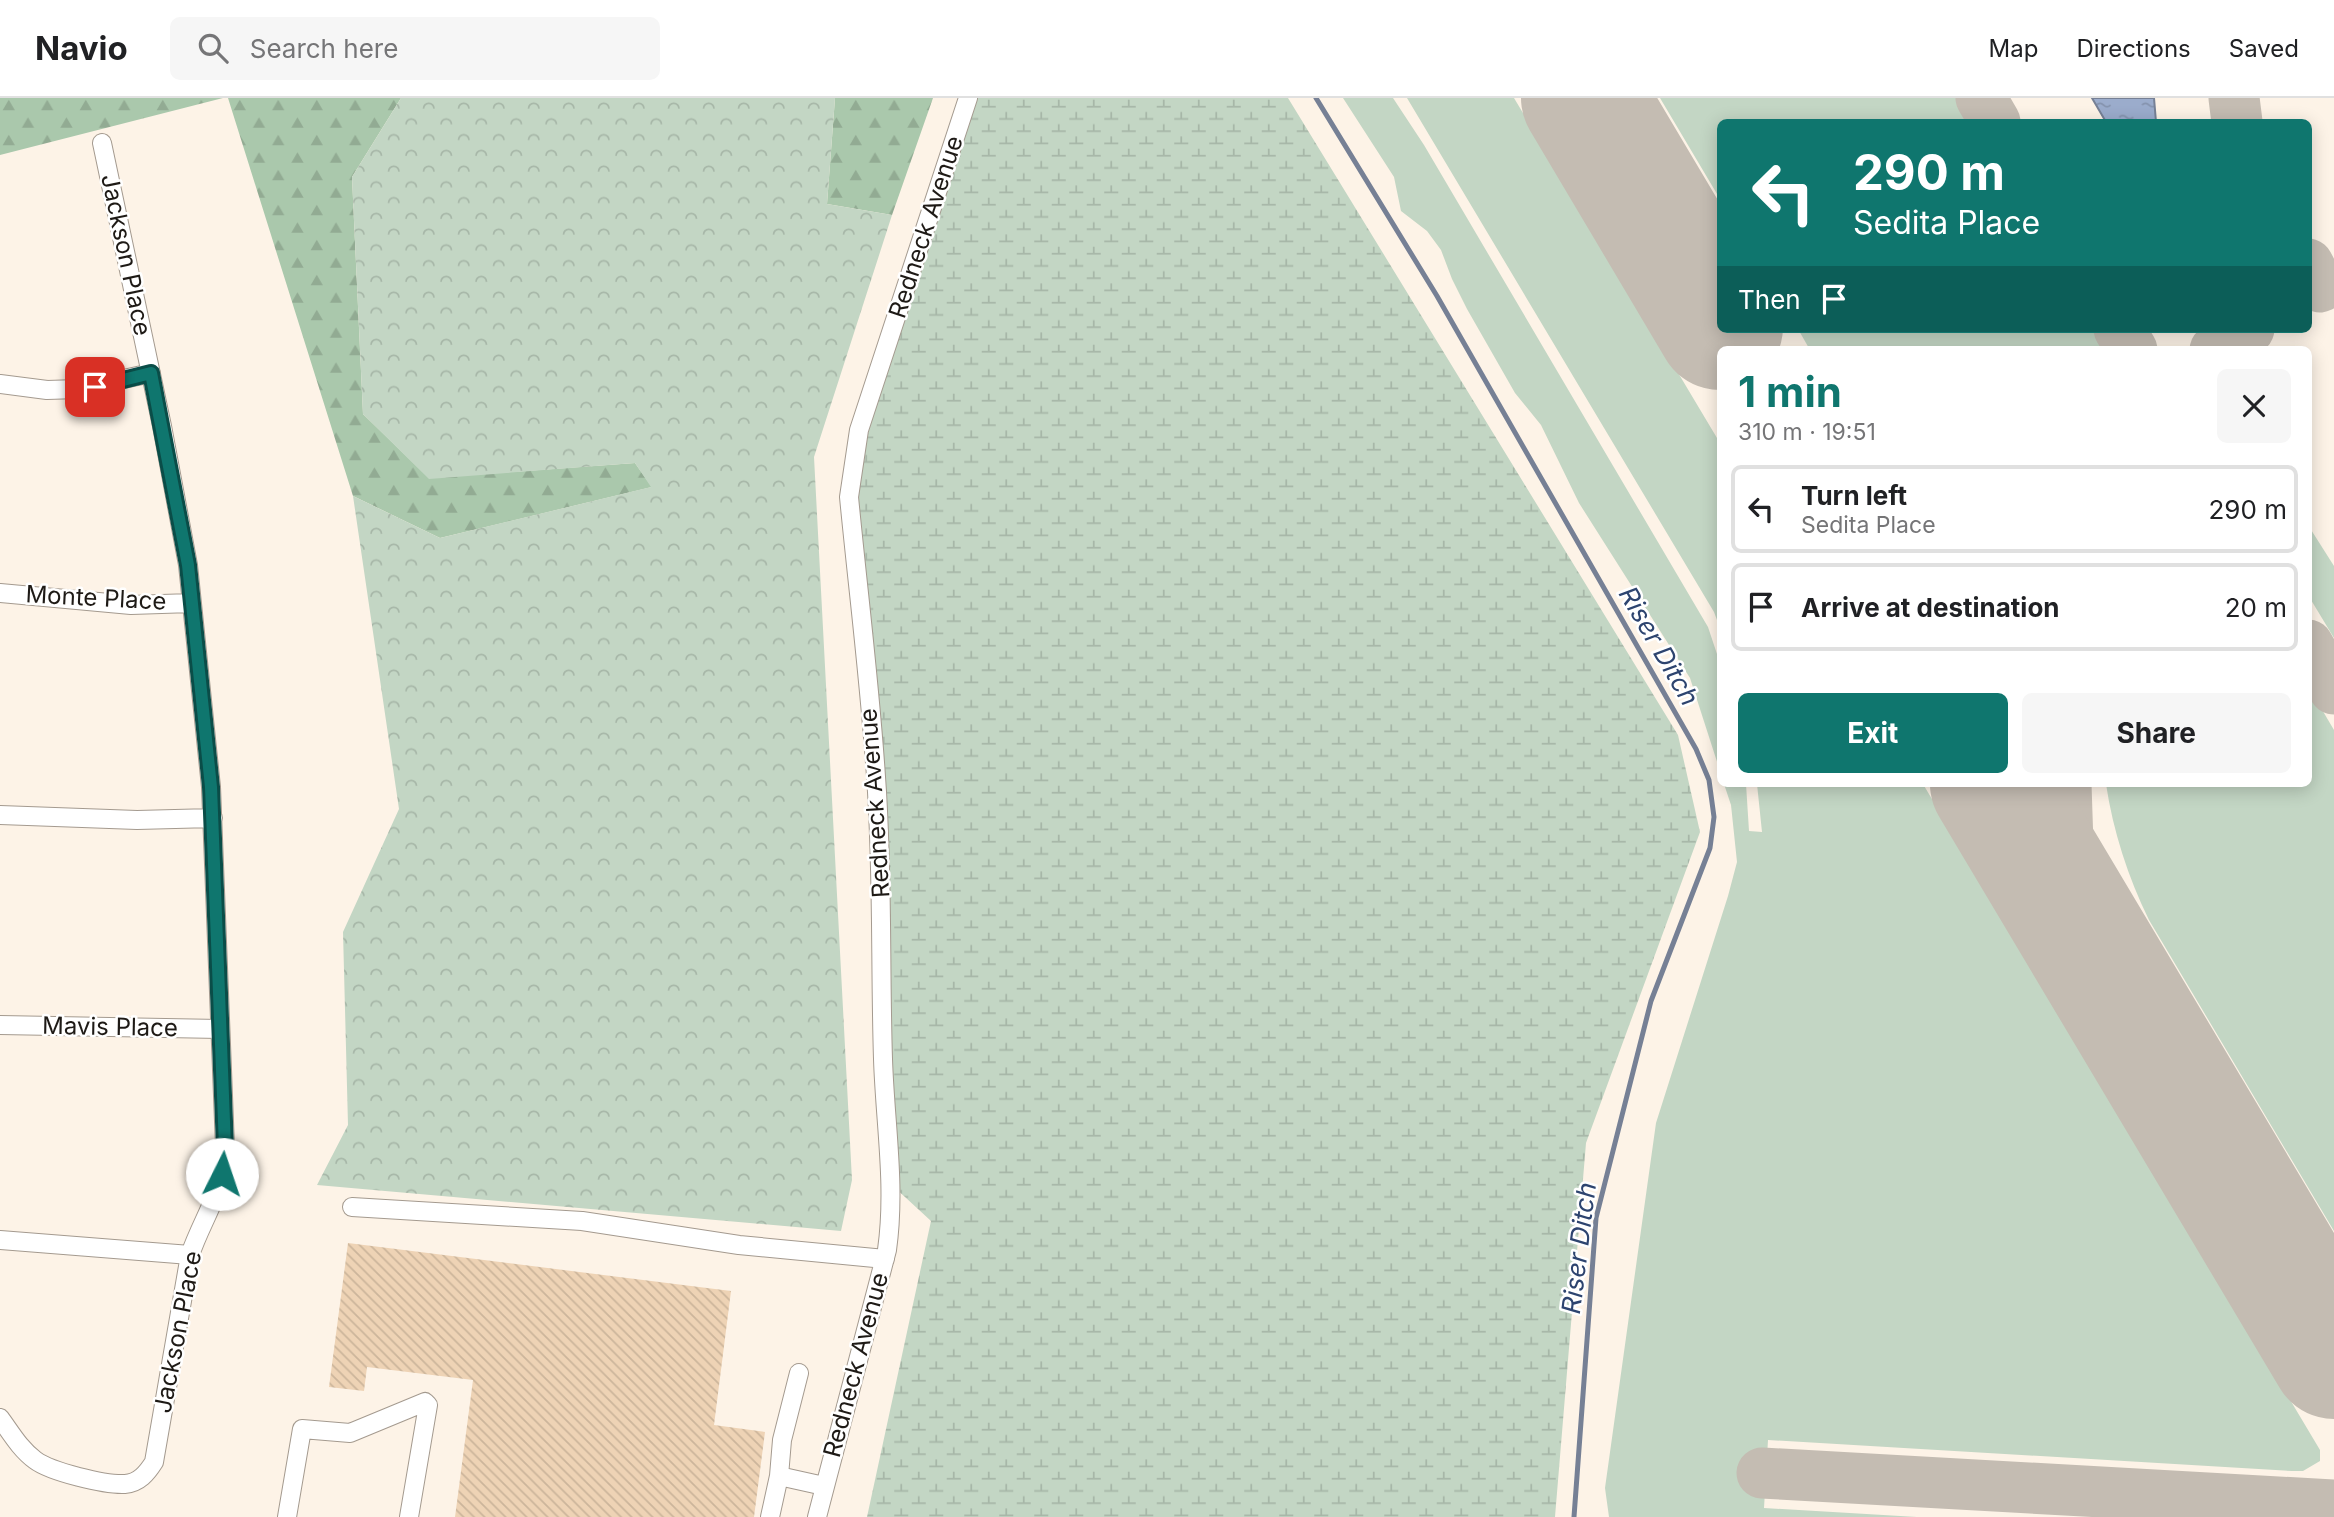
<!DOCTYPE html>
<meta charset="utf-8">
<style>
:root{--surface:#fff;--page:#f6f6f6;--text:#202124;--muted:#757577;--line:#e0e0e0;--accent:#0f766e}
body{margin:0;font-family:Inter,sans-serif;background:var(--page);color:var(--text);height:100vh;display:flex;flex-direction:column;font-size:26px;white-space:nowrap}
*{box-sizing:border-box;margin:0}
p{font-size:23px;color:var(--muted)}
.icon{flex:none;width:38px;height:38px;fill:none;stroke:currentColor;stroke-width:2;stroke-linecap:round;stroke-linejoin:round}
.map{position:relative;flex:1;overflow:hidden}
.panel{position:absolute;left:1717px;top:248px;width:595px;height:441px;display:flex;flex-direction:column;background:var(--surface);border-radius:10px;box-shadow:0 4px 18px #0003}
.panel>*{flex:none}
.hud{position:absolute;left:1717px;top:21px;width:595px;height:214px;border-radius:10px;box-shadow:0 4px 18px #0003;background:#0f766e;color:#fff;overflow:hidden}
.pin{position:absolute;display:grid;place-items:center;width:60px;height:60px;color:#fff;margin:-30px;border-radius:14px;box-shadow:0 4px 10px #0006}
.me{position:absolute;width:77px;margin:-38px;rotate:4deg;stroke-linejoin:round;filter:drop-shadow(0 0 5px #0008)}
.turn{display:flex;align-items:center;gap:24px;height:147px;padding:0 21px;font-size:32px}
.turn .icon{width:91px;height:91px;stroke-width:2.5}
.turn b{display:block;font-size:49px;line-height:60px}
.then{display:flex;align-items:center;height:66px;padding:0 21px;background:#0003;gap:14px;font-size:26px}
.round{display:grid;place-items:center;flex:none;width:74px;height:74px;border-radius:10px;background:var(--page)}
.headline{display:flex;align-items:center;justify-content:space-between;height:119px;padding:0 21px}
h1{font-size:42px;font-weight:700;line-height:52px;color:var(--accent)}
.button{display:flex;gap:14px;margin-top:auto;padding:14px 21px}
.button a{flex:1;height:80px;border-radius:10px;background:var(--accent);color:#fff;font-size:28px;font-weight:700;line-height:80px;text-align:center}
.button a+a{background:var(--page);color:var(--text)}
ul{padding:0;list-style:none}
li{display:flex;align-items:center;gap:21px;height:88px;margin:0 14px 10px;padding:0 7px;border:4px solid var(--line);border-radius:10px}
li div{flex:1}
li b{display:block;font-size:26px}
li em{font-style:normal}
header{display:flex;align-items:center;gap:42px;box-sizing:border-box;height:98px;padding:0 35px;background:var(--surface);border-bottom:2px solid var(--line)}
header strong{font-size:33px}
nav{display:flex;gap:38px;margin-inline-start:auto;font-size:24px}
.search{width:490px;height:63px;background:var(--page);display:flex;align-items:center;gap:18px;box-sizing:border-box;padding:0 24px;border-radius:10px;color:var(--muted);font-size:26px}
.map>svg:first-child{display:block}
</style>
<header>
<strong>Navio</strong>
<div class="search"><svg class="icon" aria-label="search" viewBox="0 0 24 24"><circle cx="10" cy="10" r="6"/><path d="M15 15l6 6"/></svg>Search here</div>
<nav><a>Map</a><a>Directions</a><a>Saved</a></nav>
</header>
<div class="map">
<svg width="2334" height="1419" viewBox="0 0 2334 1419">
<defs>
<pattern id="forest-firs" width="22" height="20" patternUnits="userSpaceOnUse" patternTransform="scale(1.75)"><rect width="22" height="20" fill="#aac8ac"/><path d="M5 1l3.5 6h-7zM16 11l3.5 6h-7z" fill="#92ab93"/></pattern>
<pattern id="wetland-marsh" width="20" height="14" patternUnits="userSpaceOnUse" patternTransform="scale(1.75)"><rect width="20" height="14" fill="#c3d6c4"/><path d="M1 5h8M5 5V1M11 12h8M15 12V8" fill="none" stroke="#a7b7a8"/></pattern>
<pattern id="park-crowns" width="20" height="18" patternUnits="userSpaceOnUse" patternTransform="scale(1.75)"><rect width="20" height="18" fill="#c3d6c4"/><path d="M2 6a3 3 0 1 1 6 0M12 15a3 3 0 1 1 6 0" fill="none" stroke="#a7b7a8"/></pattern>
<pattern id="water-ripples" width="26" height="14" patternUnits="userSpaceOnUse" patternTransform="scale(1.75)"><rect width="26" height="14" fill="#9baccc"/><path d="M2 4q2-2 4 0t4 0M15 11q2-2 4 0t4 0" fill="none" stroke="#8593ae"/></pattern>
<pattern id="building-back-hatch" width="6" height="6" patternUnits="userSpaceOnUse" patternTransform="scale(1.75)"><rect width="6" height="6" fill="#eed3b5"/><path d="M-1 5l2 2M0 0l6 6M5-1l2 2" fill="none" stroke="#ccb59b"/></pattern>
</defs>
<rect width="100%" height="100%" fill="#fdf3e7"/>
<!-- grass -->
<path fill="#c3d6c4" d="M1343 0H1393L1424 47 1708 529 1720 565V673L1690 580 1579 405 1541 327 1515 295 1467 211 1452 181 1441 152 1427 133 1401 113 1394 79Z
M1407 0H1514L1720 345V530L1714 514Z
M1660 0H1956L1971 24H1720V101Z
M1798 231H2094L2104 252H1810Z
M2308 427 2334 468V540L2308 497Z
M2308 588 2334 632V1133L2149 822C2128 779 2113 733 2106 686H2308Z
M1724 686H1746L1749 733 1762 734 1757 686H1923L2320 1352V1363L2303 1373H2292L1768 1342 1764 1410 1917 1419H1609L1605 1390 1656 1025 1728 798 1737 764 1731 707Z"/>
<!-- forest -->
<path fill="url(#forest-firs)" d="M0 0H223L0 57Z
M228 0H401L352 79 363 316 429 380 635 365 652 389 440 440 353 398Z
M835 0H933L892 117 827 106Z"/>
<!-- wetland -->
<path fill="url(#wetland-marsh)" d="M968 0H1288L1678 637 1700 734 1586 1045 1555 1419H867L931 1123 892 1087 849 399Z"/>
<!-- park -->
<path fill="url(#park-crowns)" d="M401 0H835L827 106 892 117 814 359 852 1082 841 1133 317 1087 348 1027 343 834 399 711 353 398 440 440 651 389 635 365 429 381 363 316 352 79Z"/>
<!-- water -->
<path fill="url(#water-ripples)" stroke="#768095" stroke-width="2" d="M2092 0H2154L2156 24H2106Z"/>
<g fill="none" stroke-linecap="round" stroke-linejoin="round">
<!-- stream -->
<path stroke="#768095" stroke-width="5" d="M1316 0 1437 198 1696 651 1709 682 1714 719 1710 750 1651 903 1596 1120 1574 1419"/>
<!-- taxiway -->
<path stroke="#c4bcb2" stroke-width="51" d="M1593 0V17
M1981 0 1995 24
M2234 0 2237 24
M2308 166 2320 189
M2119 231 2132 252
M2215 252 2249 231
M2308 547 2334 591
M2066 686 2068 746 2090 828 2119 898
M1762 1375 2334 1407"/>
<!-- runway -->
<path stroke="#c4bcb2" stroke-width="126" d="M1584 0 1720 229
M1993 686 2334 1258"/>
</g>
<!-- building -->
<path fill="url(#building-back-hatch)" d="M348 1145 731 1193 714 1327 765 1334 754 1419H455L473 1282 367 1269 364 1293 329 1289Z"/>
<g fill="none" stroke-linecap="round" stroke-linejoin="round">
<defs>
<path id="minor" d="M0 286 47 292 78 291 151 275
M0 495 131 507 192 505
M0 717 137 722 213 720
M0 927 220 931
M352 1109 582 1123 739 1147 885 1161
M0 1142 190 1157
M0 1320C11 1335 20 1351 35 1362 51 1374 105 1387 125 1386 139 1385 147 1375 154 1364L190 1157C199 1130 215 1105 222 1078 224 1069 224 1059 225 1049L211 689 188 467 162 328 102 45
M779 1378 824 1388
M287 1419 302 1331 350 1335 425 1304 428 1307 409 1419
M770 1419 779 1378 782 1342 799 1275
M817 1419 887 1152C896 1088 885 1025 883 961 880 867 883 773 876 679 870 586 858 492 849 399L859 332 968 0"/>
</defs>
<!-- minor casing -->
<use href="#minor" stroke="#a49a8f" stroke-width="20"/>
<!-- minor -->
<use href="#minor" stroke="#fff" stroke-width="18"/>
</g>
<g fill="none" stroke-linecap="round" stroke-linejoin="round">
<defs>
<path id="route" d="M95 289 151 275 188 467 211 689 225 1049 222 1076"/>
</defs>
<!-- route casing -->
<use href="#route" stroke="#0a4d48" stroke-width="18"/>
<!-- route -->
<use href="#route" stroke="#0f766e" stroke-width="12"/>
</g>
<g text-anchor="middle" stroke-width="5" stroke-linejoin="round" paint-order="stroke">
<!-- street labels -->
<g font-size="24" fill="#1e1a16" stroke="#fff">
<text transform="translate(926 129) rotate(-72)" y="8">Redneck Avenue</text>
<text transform="translate(126 157) rotate(78)" y="8">Jackson Place</text>
<text transform="translate(96 500) rotate(3)" y="8">Monte Place</text>
<text transform="translate(875 705) rotate(-94)" y="8">Redneck Avenue</text>
<text transform="translate(110 929) rotate(1)" y="8">Mavis Place</text>
<text transform="translate(178 1234) rotate(-79)" y="8">Jackson Place</text>
<text transform="translate(856 1267) rotate(-75)" y="8">Redneck Avenue</text>
</g>
<!-- water labels -->
<g font-size="26" font-style="italic" fill="#2d446f" stroke="#fff">
<text transform="translate(1659 548) rotate(60)" y="9">Riser Ditch</text>
<text transform="translate(1579 1150) rotate(-83)" y="9">Riser Ditch</text>
</g>
</g>
</svg>
<div class="pin" style="left:95px;top:289px;background:#d93025"><svg class="icon" aria-label="arrive" viewBox="0 0 24 24"><path d="M6 21V4h12l-3 4 3 4H6"/></svg></div>
<svg class="me" style="left:222px;top:1076px" viewBox="-20 -20 40 40"><circle r="19" fill="#fff"/><path d="M0-13L10 11 0 6-10 11z" fill="#0f766e"/></svg>
<div class="hud">
<div class="turn"><svg class="icon" aria-label="left" viewBox="0 0 24 24"><path d="M17 20v-9H6M10 6l-5 5 5 5"/></svg><div><b>290 m</b>Sedita Place</div></div>
<div class="then">Then<svg class="icon" aria-label="arrive" viewBox="0 0 24 24"><path d="M6 21V4h12l-3 4 3 4H6"/></svg></div>
</div>
<section class="panel">
<div class="headline"><div><h1>1 min</h1><p>310 m · 19:51</p></div><a class="round"><svg class="icon" aria-label="close" viewBox="0 0 24 24"><path d="M6 6l12 12M18 6L6 18"/></svg></a></div>
<ul>
<li><svg class="icon" aria-label="left" viewBox="0 0 24 24"><path d="M17 20v-9H6M10 6l-5 5 5 5"/></svg><div><b>Turn left</b><p>Sedita Place</p></div><em>290 m</em></li>
<li><svg class="icon" aria-label="arrive" viewBox="0 0 24 24"><path d="M6 21V4h12l-3 4 3 4H6"/></svg><div><b>Arrive at destination</b></div><em>20 m</em></li>
</ul>
<div class="button"><a>Exit</a><a>Share</a></div>
</section>
</div>
